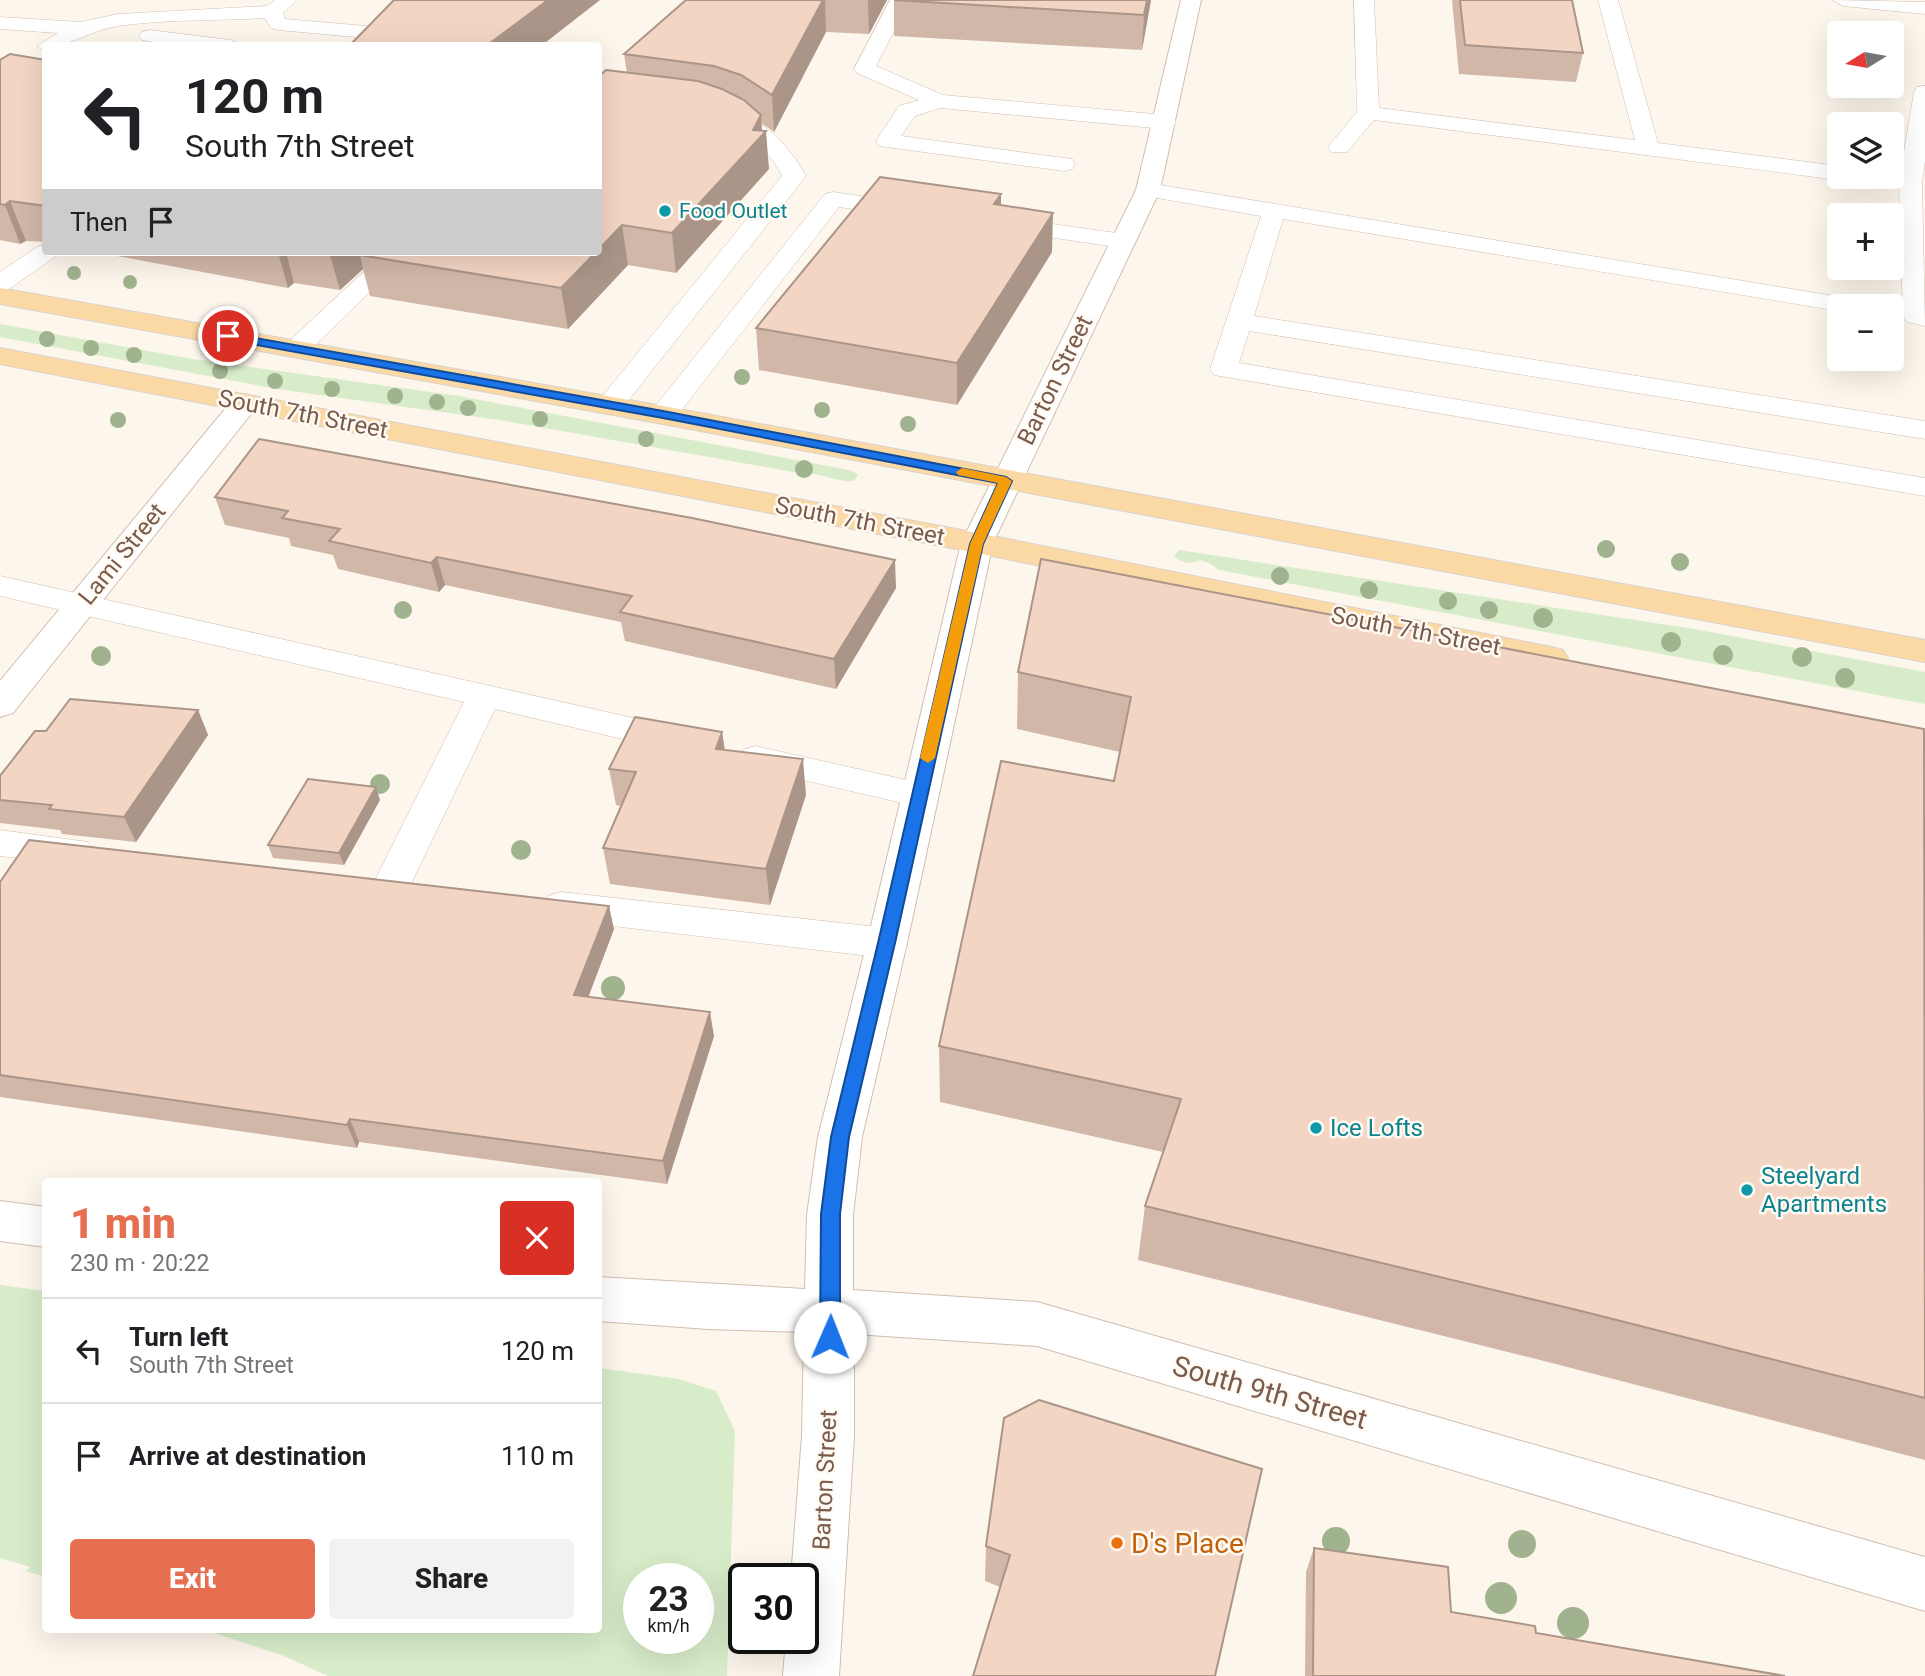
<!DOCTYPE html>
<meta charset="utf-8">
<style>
:root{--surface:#fff;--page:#f2f2f2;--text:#202124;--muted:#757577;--line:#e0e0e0;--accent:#e76f51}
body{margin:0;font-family:Roboto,sans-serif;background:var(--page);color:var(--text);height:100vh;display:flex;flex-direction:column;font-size:26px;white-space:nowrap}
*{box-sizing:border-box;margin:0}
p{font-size:23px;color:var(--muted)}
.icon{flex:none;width:38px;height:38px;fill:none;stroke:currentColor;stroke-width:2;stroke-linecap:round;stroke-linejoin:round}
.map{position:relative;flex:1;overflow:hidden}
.panel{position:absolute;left:42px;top:1178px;width:560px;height:455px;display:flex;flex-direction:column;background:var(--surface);border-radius:7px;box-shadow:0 7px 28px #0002}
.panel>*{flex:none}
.guide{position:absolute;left:42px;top:42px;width:560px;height:214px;border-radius:7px;box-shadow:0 7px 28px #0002;background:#fff;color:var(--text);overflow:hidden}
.needle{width:46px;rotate:259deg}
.tools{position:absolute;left:1827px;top:21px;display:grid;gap:14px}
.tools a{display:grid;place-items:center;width:77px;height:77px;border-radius:7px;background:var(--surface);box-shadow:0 7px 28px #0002;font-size:35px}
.speed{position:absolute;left:623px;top:1563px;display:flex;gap:14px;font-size:35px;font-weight:700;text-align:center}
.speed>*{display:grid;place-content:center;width:91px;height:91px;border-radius:50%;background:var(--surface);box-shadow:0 7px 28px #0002;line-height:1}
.speed small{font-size:18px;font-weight:400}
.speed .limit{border:4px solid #111;border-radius:10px;background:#fff;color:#111}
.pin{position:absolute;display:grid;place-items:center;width:60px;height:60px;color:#fff;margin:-30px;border:4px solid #fff;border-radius:50%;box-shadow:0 2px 7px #0007}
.me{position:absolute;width:77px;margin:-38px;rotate:1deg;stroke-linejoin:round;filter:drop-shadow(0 0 5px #0008)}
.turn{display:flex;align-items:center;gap:24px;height:147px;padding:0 28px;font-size:32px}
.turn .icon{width:91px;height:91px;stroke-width:2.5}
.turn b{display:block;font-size:49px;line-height:60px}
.then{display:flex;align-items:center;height:66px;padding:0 28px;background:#0003;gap:14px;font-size:26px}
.round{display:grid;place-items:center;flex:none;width:74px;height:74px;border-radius:7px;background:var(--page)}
.overview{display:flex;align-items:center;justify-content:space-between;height:119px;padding:0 28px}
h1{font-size:42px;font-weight:800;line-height:52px;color:var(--accent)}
.cta{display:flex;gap:14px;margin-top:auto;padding:14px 28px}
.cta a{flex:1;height:80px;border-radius:7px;background:var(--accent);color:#fff;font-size:28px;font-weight:800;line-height:80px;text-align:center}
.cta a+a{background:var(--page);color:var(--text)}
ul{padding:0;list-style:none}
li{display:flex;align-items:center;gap:21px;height:105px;padding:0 28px;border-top:2px solid var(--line)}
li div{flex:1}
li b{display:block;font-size:26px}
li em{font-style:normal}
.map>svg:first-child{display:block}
</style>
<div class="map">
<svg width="1925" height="1676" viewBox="0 0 1925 1676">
<rect width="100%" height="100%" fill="#fdf6ec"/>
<!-- green -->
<path fill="#d8ecc9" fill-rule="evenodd" d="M0 324 192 359 459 396 849 470 858 474 855 480C841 485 824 472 805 474L499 420 277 389 0 337Z
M1179 550 1694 629 1925 672V704L1219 570 1211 564 1200 560C1189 565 1183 563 1174 556Z
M0 1285 45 1291V1577L26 1571 31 1567 0 1558Z
M599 1368 679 1379 716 1391 735 1431 727 1676H328L284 1656 202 1629H598ZM639 1578H698V1638H639Z"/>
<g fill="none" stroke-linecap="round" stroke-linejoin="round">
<defs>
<path id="lane" d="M275 0H297L283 13 285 19 378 27 385 29 388 33 385 37 378 39 278 30 271 28 265 18C217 21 166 19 118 26 92 30 71 46 46 46V52L37 46 58 33 0 29V17L81 22 118 14 267 6Z
M890 0H910L876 66 943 95 1165 115 1173 117 1176 122 1173 127 1165 129 940 108 915 116 901 136 1072 159 1075 164 1072 169 1064 171 879 146 876 141 899 106 919 100 857 73 854 69Z
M1354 0H1374L1379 108 1635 140 1598 0H1618L1658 143 1839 166V177H1848L1839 180 1374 120 1347 152H1331L1328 147 1357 112Z
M1833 0 1925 2V14L1843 6Z
M149 30 231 40 241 46H177L142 40 139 36 142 32Z
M1925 86V161L1922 183 1925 326 1907 322 1903 316 1899 188 1858 182 1854 177 1900 175 1914 92 1917 87Z
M724 108C762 118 788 143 806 176L620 411 610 413 600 411 596 405 600 399 782 176C772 155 757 139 737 128 729 124 718 123 713 115L716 110Z
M1148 183 1865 301 1869 306H1839V311L1283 219 1254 316 1925 421V439L1249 331 1239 363 1925 478V496L1214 375 1210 369 1261 216 1140 195 1136 190 1140 185Z
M833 192 907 203 915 205 919 210 915 215 907 217 839 207 673 421 663 423 653 421 649 415 653 409 825 194Z
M1003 217 1123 234 1132 236 1135 241 1132 246 1123 248 994 229 991 224 994 219Z
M46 245V252H58L55 257 9 289 0 292V272L37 247Z
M385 252H411L305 355 296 357 287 355 283 349 287 343Z
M0 576 678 728 690 732 695 740 690 748 678 752 495 709 410 886 404 896 391 900 378 896 372 886 464 702 0 596Z
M755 746 920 783 933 786 938 795 933 804 920 807 743 766 737 758 743 750Z
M0 830 88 842 94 851 88 860 75 864 0 856Z
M561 892 887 928 901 933 906 943 901 953 887 958 561 920 548 916 542 906 548 896Z"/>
<path id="street" d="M1181 0H1201L1160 190 993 543 907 943 862 1137 853 1215V1290L1037 1302 1925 1557V1611L1037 1346 854 1334V1436L839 1676H783L786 1638H803V1578H791L802 1436 804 1332 708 1329 598 1321V1277L805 1289 807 1215 818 1137 867 943 961 543 1136 190Z
M245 394 255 397 260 403 255 409 13 713 0 717V681L235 397Z
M0 1201 46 1207V1247L0 1241Z"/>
<path id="primary" d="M0 288 663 406 1925 640V662L663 424 0 304Z
M0 348 977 533 1551 647 1563 650 1568 658 1563 666 1551 669 977 553 0 364Z"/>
</defs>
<!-- lane casing -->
<use href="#lane" stroke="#d1beb0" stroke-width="1"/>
<!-- street casing -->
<use href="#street" stroke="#d1beb0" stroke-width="2"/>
<!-- primary casing -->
<use href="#primary" stroke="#dad1cd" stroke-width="2"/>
<!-- lane -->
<use href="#lane" fill="#fff" fill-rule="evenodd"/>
<!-- street -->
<use href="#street" fill="#fff" fill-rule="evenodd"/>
<!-- primary -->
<use href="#primary" fill="#fbd9a5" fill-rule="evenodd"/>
</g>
<!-- trees -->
<g fill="#a0b28e">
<circle cx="74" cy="273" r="7"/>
<circle cx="130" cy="282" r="7"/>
<circle cx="47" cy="339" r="8"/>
<circle cx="91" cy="348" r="8"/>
<circle cx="134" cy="355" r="8"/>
<circle cx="220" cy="371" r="8"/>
<circle cx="742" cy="377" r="8"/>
<circle cx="275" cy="381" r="8"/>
<circle cx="332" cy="389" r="8"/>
<circle cx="395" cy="396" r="8"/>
<circle cx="437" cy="402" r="8"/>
<circle cx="468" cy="408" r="8"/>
<circle cx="822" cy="410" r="8"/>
<circle cx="540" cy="419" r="8"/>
<circle cx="118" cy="420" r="8"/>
<circle cx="908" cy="424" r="8"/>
<circle cx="646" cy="439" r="8"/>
<circle cx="804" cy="469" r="9"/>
<circle cx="1606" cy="549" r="9"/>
<circle cx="1680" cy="562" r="9"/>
<circle cx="1280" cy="576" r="9"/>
<circle cx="1369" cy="590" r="9"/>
<circle cx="1448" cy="601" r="9"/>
<circle cx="403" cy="610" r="9"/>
<circle cx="1489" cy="610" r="9"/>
<circle cx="1543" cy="618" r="10"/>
<circle cx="1671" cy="642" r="10"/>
<circle cx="1723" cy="655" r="10"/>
<circle cx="101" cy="656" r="10"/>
<circle cx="1802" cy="657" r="10"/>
<circle cx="1845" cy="678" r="10"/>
<circle cx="380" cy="784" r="10"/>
<circle cx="521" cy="850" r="10"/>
<circle cx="613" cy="988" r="12"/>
<circle cx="1336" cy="1541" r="14"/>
<circle cx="1522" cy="1544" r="14"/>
<circle cx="1501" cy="1598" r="16"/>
<circle cx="1573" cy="1623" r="16"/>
</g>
<!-- wall -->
<path fill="#d1b7a8" d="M686 0H887L869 34 826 32 774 132 761 123 769 169 676 273 628 265 568 329 370 296 363 269 340 290 294 283 288 288 96 252H598L627 73 624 54Z
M894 0H1151L1142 50 894 36Z
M1452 0H1572L1583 53 1576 82 1459 74Z
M0 60H46V242L26 241 20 244 0 240Z
M1001 194V205L1052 252 957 405 759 370 756 328Z
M215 497 896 588 836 689 625 641 621 622 445 585 439 592 338 569 333 555 291 546 289 538 225 525Z
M1018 672 1925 731V1460L1552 1363 1138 1260 1145 1206 1163 1152 940 1102 939 1046 1114 781 1120 752 1017 729Z
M198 710 208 735 136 842 62 834 60 830 0 823V776L46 731Z
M722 732 725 750 806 795 770 905 610 884 603 848 621 806 616 805 609 769Z
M380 800 344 865 273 858 268 845Z
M0 882 614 929 588 997 714 1036 667 1184 359 1142 357 1148 0 1097Z
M1262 1469 1000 1587 985 1581 986 1546Z
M1314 1548 1451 1612 1536 1633 1785 1676H1305L1306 1572Z"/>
<!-- shaded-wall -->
<path fill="#aa9588" d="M548 0H600L541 46H486Z
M823 0H825L826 32 774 132 772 95Z
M868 0H887L869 34Z
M1147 0H1151L1142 50 1144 15Z
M761 115 762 135 766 131 769 169 676 273 672 233Z
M1001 194V233L994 204Z
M10 201 26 241 20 244 5 205Z
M1053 213 1052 252 957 405V363Z
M622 225 628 265 568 329 561 288 596 252H598V250Z
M278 252H286L294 283 288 288Z
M329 252H381L360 255 363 269 340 290Z
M437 557 445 585 439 592 431 563Z
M895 560 896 588 836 689 834 659Z
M198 710 208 735 136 842 124 817Z
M722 732 727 768 716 749Z
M803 759 806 795 770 905 766 869Z
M376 787 380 800 344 865 339 853Z
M609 906 614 929 580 1019 574 995Z
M710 1012 714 1036 667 1184 663 1161Z
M350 1119 359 1142 357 1148 347 1125Z"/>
<!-- building -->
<path fill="#f3d5c3" stroke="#aa9588" stroke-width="2" d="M394 0H548L486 46H349Z
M686 0H823L772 95 741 75 714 66 624 54Z
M894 0H1147L1144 15Z
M1460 0H1572L1583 53 1465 45Z
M10 54 46 60V206L10 201 5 205 0 204V60Z
M606 70 698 81 722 89 744 100 761 115 753 130 766 131 672 233 622 225 598 250V77Z
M880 177 1001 194 994 204 1053 213 957 363 756 328Z
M363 252H596L561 288 360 255Z
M259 439 692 518 895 560 834 659 620 612 632 596 437 557 431 563 329 541 340 529 282 518 288 511 215 497Z
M1041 559 1924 729 1925 1398 1577 1310 1145 1206 1181 1099 939 1046 1001 761 1114 781 1131 697 1018 672Z
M70 699 198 710 124 817 49 809 52 805 0 800V776L35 731H46Z
M635 717 722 732 716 749 803 759 766 869 603 848 636 772 609 769Z
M308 779 376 787 339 853 268 845Z
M29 840 609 906 574 995 710 1012 663 1161 350 1119 347 1125 0 1075V882Z
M1039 1400 1262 1469 1215 1676H973L1010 1555 986 1546 1004 1418Z
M1314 1548 1448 1567 1451 1612 1535 1626 1536 1633 1785 1676H1313Z"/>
<!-- route -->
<path fill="#1a73e8" stroke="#114b97" stroke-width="2" d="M228 333 663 411 1006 477 1012 481 983 544 895 943 849 1137 840 1214V1337L837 1344 830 1346 823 1344 820 1337 821 1214 831 1137 878 943 970 544 998 483 663 418 223 339 222 336Z"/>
<!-- slow -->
<path fill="#f59e0b" d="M962 468 1006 477 1012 481 983 544 935 758 928 763 920 758 970 544 998 483 958 475 956 472Z"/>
<!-- markers -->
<g fill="#0f9aa8" stroke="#fffaf3" stroke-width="2.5">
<circle cx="665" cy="211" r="7"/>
<circle cx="1316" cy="1128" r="7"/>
<circle cx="1747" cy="1190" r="7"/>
</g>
<circle fill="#e8710a" stroke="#fffaf3" stroke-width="2.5" cx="1117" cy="1543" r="7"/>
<g text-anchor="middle" stroke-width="5" stroke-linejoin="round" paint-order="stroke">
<!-- far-culture labels -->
<g font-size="21" fill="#0d838f" stroke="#fffaf3" text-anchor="start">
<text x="679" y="218">Food Outlet</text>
</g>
<!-- street labels -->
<g font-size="24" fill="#7a5c4d" stroke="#fffaf3">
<text transform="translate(1055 380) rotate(-64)" y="8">Barton Street</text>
<text transform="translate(303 414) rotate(11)" y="8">South 7th Street</text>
<text transform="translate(860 521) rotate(11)" y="8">South 7th Street</text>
<text transform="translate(122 554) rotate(-51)" y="8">Lami Street</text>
<text transform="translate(1416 631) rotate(11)" y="8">South 7th Street</text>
<text transform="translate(825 1480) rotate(-87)" y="8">Barton Street</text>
</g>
<!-- culture labels -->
<g font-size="24" fill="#0d838f" stroke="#fffaf3" text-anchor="start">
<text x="1330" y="1136">Ice Lofts</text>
<text x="1761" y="1184">Steelyard<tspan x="1761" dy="28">Apartments</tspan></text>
</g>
<!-- near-street labels -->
<g font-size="28" fill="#7a5c4d" stroke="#fffaf3">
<text transform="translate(1270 1392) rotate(16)" y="10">South 9th Street</text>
</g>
<!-- near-food labels -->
<g font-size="28" fill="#c56008" stroke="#fffaf3" text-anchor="start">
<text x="1131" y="1553">D's Place</text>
</g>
</g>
</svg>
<div class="tools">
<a><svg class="needle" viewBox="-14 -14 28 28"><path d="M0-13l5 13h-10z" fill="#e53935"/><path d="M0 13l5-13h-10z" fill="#757577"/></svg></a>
<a><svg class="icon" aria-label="layers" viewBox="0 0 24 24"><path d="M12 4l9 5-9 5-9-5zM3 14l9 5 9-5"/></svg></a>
<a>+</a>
<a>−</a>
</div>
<div class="speed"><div>23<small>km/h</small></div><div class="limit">30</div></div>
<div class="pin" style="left:228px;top:336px;background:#d93025"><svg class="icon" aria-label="arrive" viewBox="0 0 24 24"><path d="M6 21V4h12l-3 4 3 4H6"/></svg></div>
<svg class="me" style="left:830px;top:1337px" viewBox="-20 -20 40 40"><circle r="19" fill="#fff"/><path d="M0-13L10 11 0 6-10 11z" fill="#1a73e8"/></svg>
<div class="guide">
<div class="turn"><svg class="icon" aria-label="left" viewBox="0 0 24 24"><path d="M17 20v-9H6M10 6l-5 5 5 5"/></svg><div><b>120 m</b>South 7th Street</div></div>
<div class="then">Then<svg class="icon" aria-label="arrive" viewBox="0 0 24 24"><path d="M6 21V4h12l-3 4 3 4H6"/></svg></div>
</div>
<section class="panel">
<div class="overview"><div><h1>1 min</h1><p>230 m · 20:22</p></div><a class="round" style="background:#d93025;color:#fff"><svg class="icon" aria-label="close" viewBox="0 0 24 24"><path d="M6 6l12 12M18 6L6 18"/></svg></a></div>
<ul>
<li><svg class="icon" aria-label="left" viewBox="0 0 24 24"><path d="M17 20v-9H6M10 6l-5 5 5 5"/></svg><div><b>Turn left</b><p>South 7th Street</p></div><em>120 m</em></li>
<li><svg class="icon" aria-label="arrive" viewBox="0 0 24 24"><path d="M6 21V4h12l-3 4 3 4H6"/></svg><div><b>Arrive at destination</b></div><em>110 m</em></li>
</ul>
<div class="cta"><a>Exit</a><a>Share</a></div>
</section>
</div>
